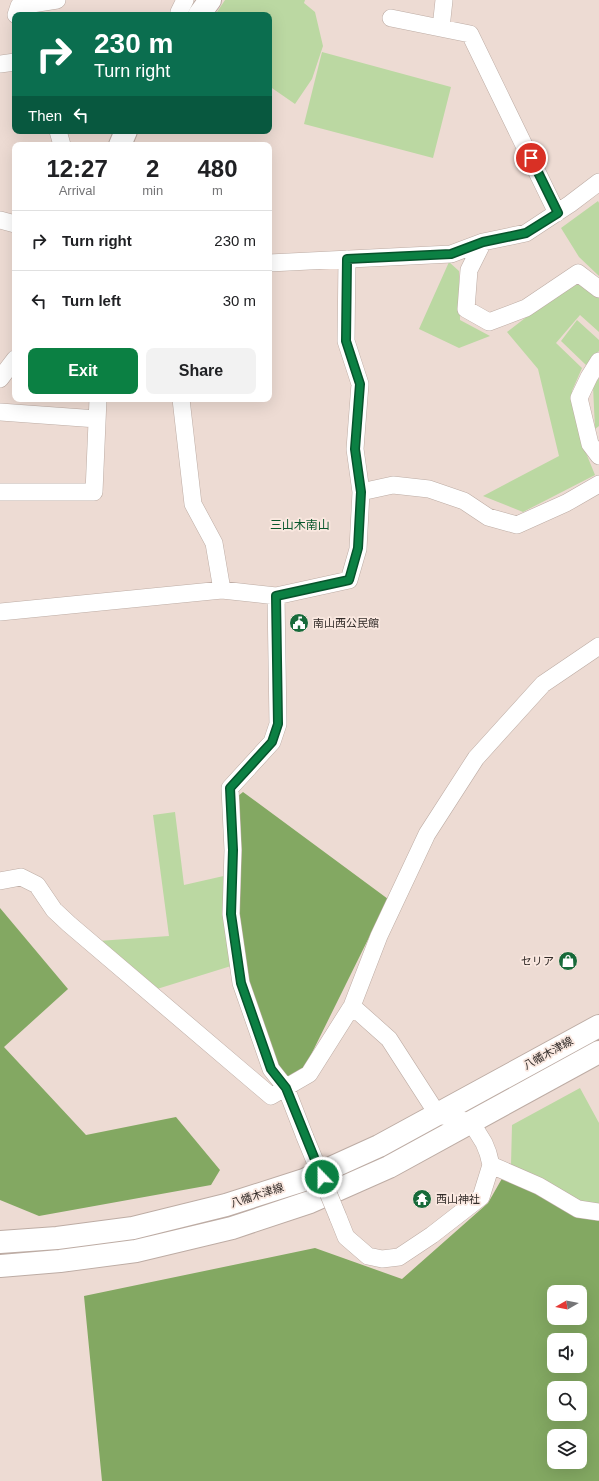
<!DOCTYPE html>
<meta charset="utf-8">
<style>
:root{--surface:#fff;--page:#f2f2f2;--text:#202124;--muted:#757577;--line:#e0e0e0;--accent:#0b8043}
body{margin:0;font-family:Arial,"Noto Sans JP",sans-serif;background:var(--page);color:var(--text);height:100vh;display:flex;flex-direction:column;font-size:15px;white-space:nowrap}
*{box-sizing:border-box;margin:0}
p{font-size:13px;color:var(--muted)}
.icon{flex:none;width:22px;height:22px;fill:none;stroke:currentColor;stroke-width:2;stroke-linecap:round;stroke-linejoin:round}
.map{position:relative;flex:1;overflow:hidden}
.drawer{position:absolute;left:12px;top:142px;width:260px;height:260px;display:flex;flex-direction:column;background:var(--surface);border-radius:8px;box-shadow:0 4px 16px #0002}
.drawer>*{flex:none}
.hud{position:absolute;left:12px;top:12px;width:260px;height:122px;border-radius:8px;box-shadow:0 4px 16px #0002;background:#0b6e4f;color:#fff;overflow:hidden}
.needle{width:26px;rotate:261deg}
.tools{position:absolute;left:547px;top:1285px;display:grid;gap:8px}
.tools a{display:grid;place-items:center;width:40px;height:40px;border-radius:8px;background:var(--surface);box-shadow:0 4px 16px #0002;font-size:20px}
.pin{position:absolute;display:grid;place-items:center;width:34px;height:34px;color:#fff;margin:-17px;border:2px solid #fff;border-radius:50%;box-shadow:0 1px 4px #0007}
.me{position:absolute;width:44px;margin:-22px;rotate:338deg;stroke-linejoin:round;filter:drop-shadow(0 0 3px #0008)}
.turn{display:flex;align-items:center;gap:14px;height:84px;padding:0 16px;font-size:18px}
.turn .icon{width:52px;height:52px;stroke-width:2.5}
.turn b{display:block;font-size:28px;line-height:34px}
.then{display:flex;align-items:center;height:38px;padding:0 16px;background:#0003;gap:8px;font-size:15px}
.eta{display:flex;justify-content:space-evenly;align-items:center;height:68px;text-align:center}
.eta b{font-size:24px;font-weight:700;line-height:28px}
.cta{display:flex;gap:8px;margin-top:auto;padding:8px 16px}
.cta a{flex:1;height:46px;border-radius:8px;background:var(--accent);color:#fff;font-size:16px;font-weight:700;line-height:46px;text-align:center}
.cta a+a{background:var(--page);color:var(--text)}
ul{padding:0;list-style:none}
li{display:flex;align-items:center;gap:12px;height:60px;padding:0 16px;border-top:1px solid var(--line)}
li div{flex:1}
li b{display:block;font-size:15px}
li em{font-style:normal}
.map>svg:first-child{display:block}
</style>
<div class="map">
<svg width="599" height="1481" viewBox="0 0 599 1481">
<rect width="100%" height="100%" fill="#eddbd3"/>
<!-- green -->
<path fill="#bbd8a2" d="M225 0H305L304 3 315 12 323 46 312 79 295 104 269 86V15H215Z
M322 52 451 87 433 158 304 124Z
M598 201 599 203V276L579 257 561 228Z
M449 262 459 271 460 320 490 336 459 348 419 329Z
M581 275 599 295V332L580 315 556 343 582 368 572 391 582 443 595 475 523 512 483 496 559 456 538 369 507 332Z
M577 320 599 340V351L586 365 561 341Z
M599 378V426L595 429 593 386Z
M175 812 184 885 228 875 231 966 157 989 98 941 169 936 153 815Z
M580 1088 599 1123V1207L556 1193 511 1165 512 1125Z"/>
<!-- forest -->
<path fill="#83a862" fill-rule="evenodd" d="M243 792 388 899 304 1069 283 1084 246 973 237 907 238 796Z
M0 908 68 989 4 1047 86 1135 176 1117 220 1170 211 1185 39 1216 0 1200Z
M504 1175 599 1215V1481H102L84 1296 315 1248 402 1279 488 1203ZM554 1292H580V1318H554ZM554 1340H580V1366H554ZM554 1388H580V1414H554ZM554 1436H580V1462H554Z"/>
<g fill="none" stroke-linecap="round" stroke-linejoin="round">
<defs>
<path id="street" d="M179 12 185 0
M16 15 19 6 57 0
M391 18 470 34 557 213
M441 28 444 0
M0 64 15 62
M58 131 62 145
M0 220 15 224
M483 242 469 270 466 309 489 322 526 308 578 273 599 289
M269 263 451 254 483 242 526 233 570 204 599 182
M599 361 589 377 579 398 590 444 599 456
M0 379 15 359
M181 399 193 504 214 543 222 590
M0 412 97 419
M0 492H94L98 399
M361 492 393 485 429 489 464 501 488 517 517 525 566 503 599 484
M276 596 278 724 272 742 230 788 233 850 231 914 241 983 271 1069 286 1088 305 1137
M0 612 222 590 276 596 349 580 358 549 361 492 355 449 360 384 346 341 347 259
M0 881 21 877 37 885 54 910 69 924 271 1096 309 1074 352 1006 379 936 427 834 476 758 543 684 599 646
M491 1165 539 1186 578 1209 599 1212
M338 1217 346 1237 368 1256 382 1259 399 1257 432 1235 481 1197 491 1165 488 1153 484 1143 471 1122 438 1115 389 1039 352 1006"/>
<path id="secondary" d="M199 15 210 0
M120 145 126 131"/>
<path id="primary" d="M0 1242 57 1238 133 1228 226 1205 304 1180 379 1146 599 1026
M0 1266 60 1261 136 1251 232 1228 310 1202 389 1167 599 1052"/>
</defs>
<!-- street casing -->
<use href="#street" stroke="#bdaca4" stroke-width="18"/>
<!-- secondary casing -->
<use href="#secondary" stroke="#bdaca4" stroke-width="24"/>
<!-- primary casing -->
<use href="#primary" stroke="#bdaca4" stroke-width="24"/>
<!-- street -->
<use href="#street" stroke="#fff" stroke-width="17"/>
<!-- secondary -->
<use href="#secondary" stroke="#fff" stroke-width="22"/>
<!-- primary -->
<use href="#primary" stroke="#fff" stroke-width="22"/>
<defs>
<path id="street-bridge" d="M305 1137 338 1217"/>
</defs>
<!-- street-bridge casing -->
<use href="#street-bridge" stroke="#bdaca4" stroke-width="18" stroke-linecap="butt"/>
<!-- street-bridge -->
<use href="#street-bridge" stroke="#fff" stroke-width="17"/>
</g>
<g fill="none" stroke-linecap="round" stroke-linejoin="round">
<defs>
<path id="route" d="M322 1177 286 1088 271 1069 241 983 231 914 233 850 230 788 272 742 278 724 276 596 349 580 358 548 361 492 355 449 360 384 346 341 347 259 451 254 483 242 526 233 558 213 531 158"/>
</defs>
<!-- route casing -->
<use href="#route" stroke="#07532c" stroke-width="10"/>
<!-- route -->
<use href="#route" stroke="#0b8043" stroke-width="7"/>
</g>
<!-- icons -->
<defs>
<symbol id="civic-disc" viewBox="-11 -11 22 22"><circle r="9.5" fill="#176a3a" stroke="#fae8e0"/><path d="M-.6-6.5H3V-4.5H.6V-3L4-1V1h2V6H-6V1h2V-1L-.6-3ZM-1.2 2.5V6h2.4V2.5Z" fill="#fff"/></symbol>
<symbol id="shop-disc" viewBox="-11 -11 22 22"><circle r="9.5" fill="#176a3a" stroke="#fae8e0"/><path d="M-5-2.5h2.3a2.7 3.5 0 0 1 5.4 0H5L5.5 6h-11ZM-1.5-2.5h3a1.5 2.3 0 0 0-3 0Z" fill="#fff"/></symbol>
<symbol id="temple-disc" viewBox="-11 -11 22 22"><circle r="9.5" fill="#176a3a" stroke="#fae8e0"/><path d="M0-6L5-2H3V0L6.5 2.5H4V6H1.5V3h-3V6H-4V2.5H-6.5L-3 0V-2H-5Z" fill="#fff"/></symbol>
</defs>
<g fill-rule="evenodd">
<use href="#civic-disc" x="288" y="612" width="22" height="22"/>
<use href="#shop-disc" x="557" y="950" width="22" height="22"/>
<use href="#temple-disc" x="411" y="1188" width="22" height="22"/>
</g>
<g text-anchor="middle" stroke-width="3.5" stroke-linejoin="round" paint-order="stroke">
<!-- poi labels -->
<g font-size="11" fill="#332c29" stroke="#fae8e0" text-anchor="start">
<text x="313" y="627">南山西公民館</text>
<text x="554" y="965" text-anchor="end">セリア</text>
<text x="436" y="1203">西山神社</text>
</g>
<!-- street labels -->
<g font-size="11" fill="#332c29" stroke="#fae8e0">
<text transform="translate(548 1053) rotate(-29)" y="4">八幡木津線</text>
<text transform="translate(257 1195) rotate(-18)" y="4">八幡木津線</text>
</g>
<!-- neighbourhood labels -->
<g font-size="12" fill="#08582d" stroke="#fae8e0">
<text x="300" y="529">三山木南山</text>
</g>
</g>
</svg>
<div class="tools">
<a><svg class="needle" viewBox="-14 -14 28 28"><path d="M0-13l5 13h-10z" fill="#e53935"/><path d="M0 13l5-13h-10z" fill="#757577"/></svg></a>
<a><svg class="icon" aria-label="sound" viewBox="0 0 24 24"><path d="M4 9h4l5-4v14l-5-4H4zM17 9q2 3 0 6"/></svg></a>
<a><svg class="icon" aria-label="search" viewBox="0 0 24 24"><circle cx="10" cy="10" r="6"/><path d="M15 15l6 6"/></svg></a>
<a><svg class="icon" aria-label="layers" viewBox="0 0 24 24"><path d="M12 4l9 5-9 5-9-5zM3 14l9 5 9-5"/></svg></a>
</div>
<div class="pin" style="left:531px;top:158px;background:#d93025"><svg class="icon" aria-label="arrive" viewBox="0 0 24 24"><path d="M6 21V4h12l-3 4 3 4H6"/></svg></div>
<svg class="me" style="left:322px;top:1177px" viewBox="-20 -20 40 40"><circle r="17" fill="#0b8043" stroke="#fff" stroke-width="3"/><path d="M0-11L8 9 0 5-8 9z" fill="#fff"/></svg>
<div class="hud">
<div class="turn"><svg class="icon" aria-label="right" viewBox="0 0 24 24"><path d="M7 20v-9h11M14 6l5 5-5 5"/></svg><div><b>230 m</b>Turn right</div></div>
<div class="then">Then<svg class="icon" aria-label="left" viewBox="0 0 24 24"><path d="M17 20v-9H6M10 6l-5 5 5 5"/></svg></div>
</div>
<section class="drawer">
<div class="eta">
<div><b>12:27</b><p>Arrival</p></div>
<div><b>2</b><p>min</p></div>
<div><b>480</b><p>m</p></div>
</div>
<ul>
<li><svg class="icon" aria-label="right" viewBox="0 0 24 24"><path d="M7 20v-9h11M14 6l5 5-5 5"/></svg><div><b>Turn right</b></div><em>230 m</em></li>
<li><svg class="icon" aria-label="left" viewBox="0 0 24 24"><path d="M17 20v-9H6M10 6l-5 5 5 5"/></svg><div><b>Turn left</b></div><em>30 m</em></li>
</ul>
<div class="cta"><a>Exit</a><a>Share</a></div>
</section>
</div>
